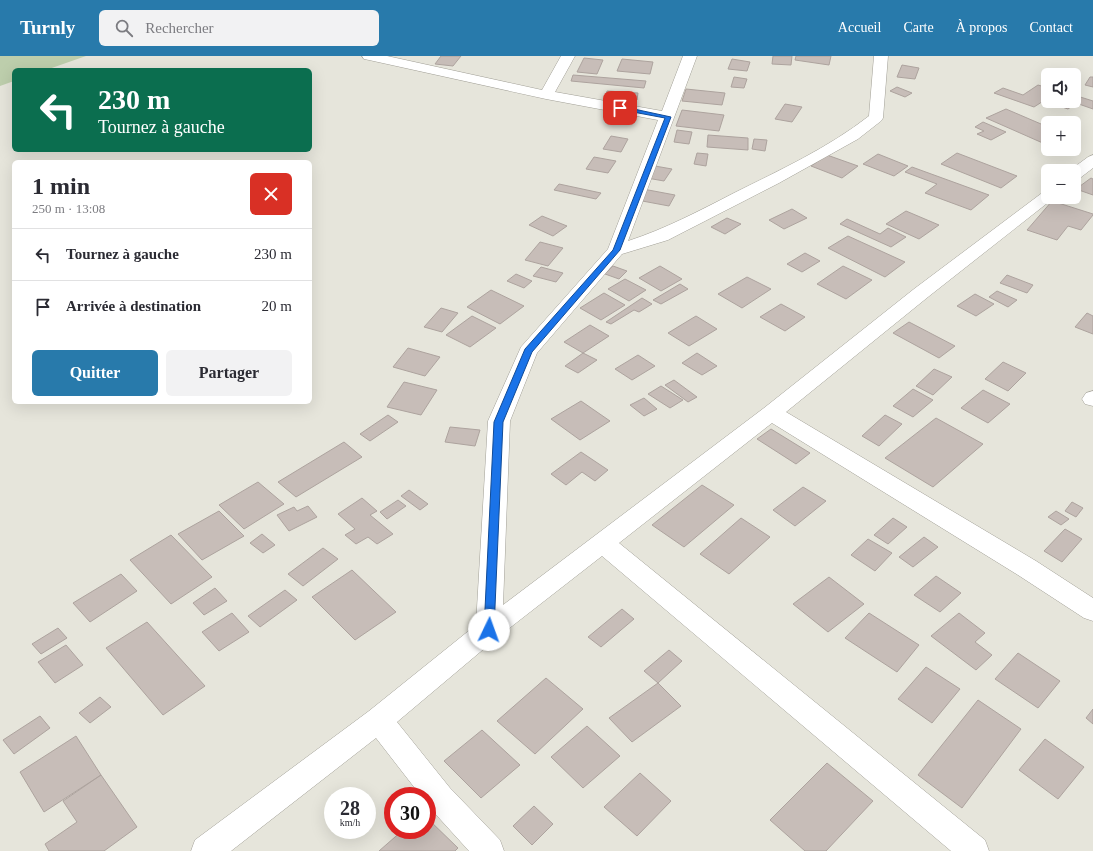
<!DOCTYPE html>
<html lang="fr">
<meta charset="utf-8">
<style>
:root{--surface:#fff;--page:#f2f2f3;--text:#2b2b33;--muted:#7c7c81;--line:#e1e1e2;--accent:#287aab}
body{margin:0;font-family:Georgia,serif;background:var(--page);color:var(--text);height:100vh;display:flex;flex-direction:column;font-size:15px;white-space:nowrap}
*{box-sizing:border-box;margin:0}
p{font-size:13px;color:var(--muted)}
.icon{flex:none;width:22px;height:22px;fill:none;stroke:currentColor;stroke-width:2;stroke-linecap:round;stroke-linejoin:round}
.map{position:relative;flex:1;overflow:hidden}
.sheet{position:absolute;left:12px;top:104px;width:300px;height:244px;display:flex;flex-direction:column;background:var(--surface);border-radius:6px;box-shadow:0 4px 16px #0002}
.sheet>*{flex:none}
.guide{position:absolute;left:12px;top:12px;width:300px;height:84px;border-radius:6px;box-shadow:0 4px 16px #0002;background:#0b6e4f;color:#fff;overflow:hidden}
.controls{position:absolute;left:1041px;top:12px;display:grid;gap:8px}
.controls a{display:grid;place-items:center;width:40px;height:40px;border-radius:6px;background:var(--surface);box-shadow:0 4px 16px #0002;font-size:20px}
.speed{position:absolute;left:324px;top:731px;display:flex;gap:8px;font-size:20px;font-weight:700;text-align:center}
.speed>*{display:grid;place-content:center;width:52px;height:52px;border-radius:50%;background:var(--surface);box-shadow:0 4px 16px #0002;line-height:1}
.speed small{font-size:10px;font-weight:400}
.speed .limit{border:6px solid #d22;background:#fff;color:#111}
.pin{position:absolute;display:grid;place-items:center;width:34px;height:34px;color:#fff;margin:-17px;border-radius:8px;box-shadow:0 2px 6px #0006}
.me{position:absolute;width:44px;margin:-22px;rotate:3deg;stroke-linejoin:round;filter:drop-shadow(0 0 3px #0008)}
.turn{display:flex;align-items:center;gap:14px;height:84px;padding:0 20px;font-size:18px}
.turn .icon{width:52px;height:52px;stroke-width:2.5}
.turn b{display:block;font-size:28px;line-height:34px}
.round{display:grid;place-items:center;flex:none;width:42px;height:42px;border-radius:6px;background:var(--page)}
.head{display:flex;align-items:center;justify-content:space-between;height:68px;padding:0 20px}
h1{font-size:24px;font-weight:700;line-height:30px}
.action{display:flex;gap:8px;margin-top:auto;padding:8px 20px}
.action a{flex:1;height:46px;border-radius:6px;background:var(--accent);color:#fff;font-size:16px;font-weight:700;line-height:46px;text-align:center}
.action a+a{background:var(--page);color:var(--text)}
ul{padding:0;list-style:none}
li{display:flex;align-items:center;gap:12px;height:52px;padding:0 20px;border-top:1px solid var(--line)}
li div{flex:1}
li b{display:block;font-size:15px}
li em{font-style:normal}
header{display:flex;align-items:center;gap:24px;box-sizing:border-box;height:56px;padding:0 20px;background:var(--accent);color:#fff}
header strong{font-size:19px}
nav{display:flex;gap:22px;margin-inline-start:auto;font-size:14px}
.search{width:280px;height:36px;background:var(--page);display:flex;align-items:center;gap:10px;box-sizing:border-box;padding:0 14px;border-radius:6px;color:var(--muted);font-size:15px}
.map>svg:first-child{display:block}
</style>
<header>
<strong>Turnly</strong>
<div class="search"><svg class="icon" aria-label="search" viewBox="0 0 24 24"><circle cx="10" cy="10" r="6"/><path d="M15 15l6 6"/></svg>Rechercher</div>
<nav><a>Accueil</a><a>Carte</a><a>À propos</a><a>Contact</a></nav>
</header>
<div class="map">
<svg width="1093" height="795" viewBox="0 0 1093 795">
<rect width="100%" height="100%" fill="#e6e5db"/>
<!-- green -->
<path fill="#bdceac" d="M0 0H86L46 14H14V25L0 30Z"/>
<!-- building -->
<path fill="#c7bdb8" stroke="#ada39e" d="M441 0H461L453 10 435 8Z
M773 0H792L791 9 772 8Z
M796 0H831L829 9 795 4Z
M584 2 603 4 597 18 577 16Z
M622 3 653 6 650 18 617 15Z
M732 3 750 6 747 15 728 13Z
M902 9 919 12 915 23 897 21Z
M573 19 646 25 644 32 571 25Z
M734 21 747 23 744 32 731 31Z
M1090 21H1093V31L1085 29Z
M1038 29 1048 32V42L1034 51 994 37 1003 32 1023 39Z
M897 31 912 37 905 41 890 35Z
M686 33 725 37 722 49 682 45Z
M607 35 638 37 637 44 605 42Z
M1074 39 1093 45V53L1076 47 1068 53 1048 46 1074 45Z
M785 48 802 51 792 66 775 63Z
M1006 53 1048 71V86L1045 88 986 62Z
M682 54 724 59 719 75 676 70Z
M983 66 1006 76 991 84 977 78 984 75 975 71Z
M677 74 692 76 689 88 674 86Z
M708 79 748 82V94L707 91Z
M611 80 628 83 621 96 603 93Z
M754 83 767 84 765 95 752 93Z
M697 97 708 98 706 110 694 108Z
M957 97 1017 120 1001 132 941 108Z
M878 98 908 110 894 120 863 108Z
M827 99 858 110 842 122 811 110Z
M594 101 616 105 608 117 586 113Z
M655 110 672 113 664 125 647 122Z
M912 111 989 139 971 154 925 137 937 128 905 116Z
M1091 122 1093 123V139L1076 133Z
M559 128 601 137 596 143 554 134Z
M643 133 675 139 669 150 637 144Z
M1052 145 1093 158V159L1081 174 1068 170 1057 184 1027 174Z
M792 153 807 162 784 173 769 164Z
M906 155 939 169 919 183 886 168Z
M542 160 567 170 553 180 529 169Z
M727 162 741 168 725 178 711 171Z
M847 163 880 178 888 172 906 181 891 191 840 168Z
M848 180 905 206 885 221 828 192Z
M540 186 563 192 548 210 525 204Z
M805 197 820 205 802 216 787 208Z
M613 210 627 215 619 223 605 218Z
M660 210 682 223 661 235 639 222Z
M843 210 872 224 846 243 817 228Z
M541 211 563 217 556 226 533 220Z
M516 218 532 225 524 232 507 225Z
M1007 219 1033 229 1027 237 1000 227Z
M747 221 771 233 742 252 718 238Z
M625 223 646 234 629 245 608 233Z
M680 228 688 233 661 248 653 244Z
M491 234 524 250 500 268 467 251Z
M997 235 1017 244 1008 251 989 241Z
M604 237 625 249 601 264 580 252Z
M975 238 994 248 976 260 957 250Z
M642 242 652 248 639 256 634 254 611 268 606 266Z
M781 248 805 261 785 275 760 261Z
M441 252 458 257 442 276 424 271Z
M1087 257 1093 260V278L1075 271Z
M472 260 496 272 470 291 446 279Z
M696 260 717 273 689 290 668 277Z
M909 266 955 290 939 302 893 277Z
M590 269 609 280 583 297 564 286Z
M408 292 440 301 425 320 393 311Z
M583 297 597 304 578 317 565 310Z
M697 297 717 310 702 319 682 307Z
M638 299 655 310 632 324 615 313Z
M1003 306 1026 317 1008 335 985 323Z
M934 313 952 321 933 339 916 330Z
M674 324 697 341 688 346 665 329Z
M404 326 437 334 421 359 387 351Z
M661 330 683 344 670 352 648 338Z
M913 333 933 344 913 361 893 350Z
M983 334 1010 348 988 367 961 352Z
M644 342 657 353 644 360 630 349Z
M581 345 610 365 580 384 551 363Z
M388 359 398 366 370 385 360 378Z
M885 359 902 368 879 390 862 380Z
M936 362 983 388 933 431 885 402Z
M450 371 480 374 475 390 445 386Z
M771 373 810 397 796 408 757 383Z
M344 386 362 401 296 441 278 426Z
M581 396 608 414 595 425 582 416 566 429 551 418Z
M258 426 284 448 244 473 219 449Z
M702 429 734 449 684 491 652 469Z
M803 431 826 445 795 470 773 454Z
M409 434 428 448 420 454 401 440Z
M362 442 377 455 370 459 393 478 377 488 368 481 356 488 345 479 355 473 338 458Z
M398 444 406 450 387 463 380 456Z
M1072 446 1083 452 1076 461 1065 455Z
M308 450 317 461 289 475 277 459 294 451 297 455Z
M219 455 244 480 202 504 178 478Z
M1056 455 1069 463 1061 469 1048 461Z
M741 462 770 481 729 518 700 498Z
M893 462 907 471 888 488 874 479Z
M1065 473 1082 483 1062 506 1044 495Z
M262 478 275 489 263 497 250 487Z
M171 479 212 521 171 548 130 504Z
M924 481 938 491 913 511 899 501Z
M868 483 892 497 875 515 851 499Z
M323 492 338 503 303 530 288 518Z
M352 514 396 556 355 584 312 541Z
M121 518 137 535 90 566 73 547Z
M936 520 961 537 940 556 914 539Z
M829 521 864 548 828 576 793 548Z
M215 532 227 545 204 559 193 547Z
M285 534 297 544 260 571 248 560Z
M622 553 634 563 601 591 588 581Z
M232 557 249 576 219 595 202 576Z
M869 557 919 589 897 616 845 582Z
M959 557 985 577 975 586 992 599 976 614 931 580Z
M147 566 205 630 163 659 106 592Z
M58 572 67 582 41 598 32 588Z
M66 589 83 609 55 627 38 606Z
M669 594 682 605 658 627 644 615Z
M1018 597 1060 625 1038 652 995 623Z
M926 611 960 633 932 667 898 643Z
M546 622 583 653 535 698 497 665Z
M658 627 681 650 632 686 609 662Z
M100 641 111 651 90 667 79 657Z
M978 644 1021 673 962 752 918 719Z
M1093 653V668L1086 662Z
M40 660 50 672 14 698 3 684Z
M587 670 620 700 583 732 551 701Z
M482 674 520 709 481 742 444 705Z
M76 680 101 719 44 756 20 716Z
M1045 683 1084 711 1058 743 1019 714Z
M827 707 873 745 826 795H805L770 764Z
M640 717 671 745 637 780 604 751Z
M101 719 137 771 104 795H49L45 788 77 766 63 745Z
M534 750 553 768 532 789 513 770Z
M427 762 458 792 455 795H379L403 774H427Z"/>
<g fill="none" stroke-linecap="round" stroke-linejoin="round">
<defs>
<path id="minor" d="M362 0H387L542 34 561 0H575L555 36 662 55 683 0H697L628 185C665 173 699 155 734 137 780 114 828 92 869 60L874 0H888L883 62 881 65 858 83 779 127 668 184 622 198 537 297 510 365 503 549 764 352 914 233 1042 137 1048 135V141H1055L928 241 786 356 1036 505 1093 542V565L1084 562 1018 519 772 367 619 487 985 784 989 795H951L602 500 498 581 397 666 450 732 500 784 504 795H469L430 752 427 748V740H421L376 682 231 795H191L195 784 369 655 476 569 488 365 521 291 608 193 658 64 546 43 369 4 364 3Z
M1093 99V112L1080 122 1074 124V115H1069L1088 101Z
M1093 335V350L1085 348 1082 343 1086 337Z"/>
</defs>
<!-- minor casing -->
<use href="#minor" stroke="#a19f96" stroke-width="1"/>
<!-- minor -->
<use href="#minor" fill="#fff" fill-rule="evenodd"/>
</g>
<!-- route -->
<path fill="#1a73e8" stroke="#114b97" d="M620 50 671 61 620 194 532 296 503 366 494 574 493 577H485L484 574 494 366 525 293 613 194 665 62 617 53V52Z"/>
</svg>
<div class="controls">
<a><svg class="icon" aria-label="sound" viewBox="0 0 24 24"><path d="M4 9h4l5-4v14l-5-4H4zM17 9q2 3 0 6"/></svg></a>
<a>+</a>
<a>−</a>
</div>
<div class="speed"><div>28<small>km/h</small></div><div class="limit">30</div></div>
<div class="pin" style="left:620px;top:52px;background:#d93025"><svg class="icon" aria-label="arrive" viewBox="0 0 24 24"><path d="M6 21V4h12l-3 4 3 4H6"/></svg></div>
<svg class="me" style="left:489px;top:574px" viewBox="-20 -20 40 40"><circle r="19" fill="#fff"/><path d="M0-13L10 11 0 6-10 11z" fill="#1a73e8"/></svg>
<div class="guide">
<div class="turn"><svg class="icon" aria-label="left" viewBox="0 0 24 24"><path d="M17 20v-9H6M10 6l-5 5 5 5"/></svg><div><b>230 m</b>Tournez à gauche</div></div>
</div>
<section class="sheet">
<div class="head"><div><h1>1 min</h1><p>250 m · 13:08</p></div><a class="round" style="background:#d93025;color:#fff"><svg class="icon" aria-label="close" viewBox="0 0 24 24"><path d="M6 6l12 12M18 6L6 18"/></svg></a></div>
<ul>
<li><svg class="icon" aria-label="left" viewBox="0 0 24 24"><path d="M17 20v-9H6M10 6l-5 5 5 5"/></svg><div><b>Tournez à gauche</b></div><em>230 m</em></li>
<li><svg class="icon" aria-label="arrive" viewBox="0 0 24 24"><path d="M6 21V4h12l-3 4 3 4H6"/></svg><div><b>Arrivée à destination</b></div><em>20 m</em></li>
</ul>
<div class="action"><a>Quitter</a><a>Partager</a></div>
</section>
</div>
